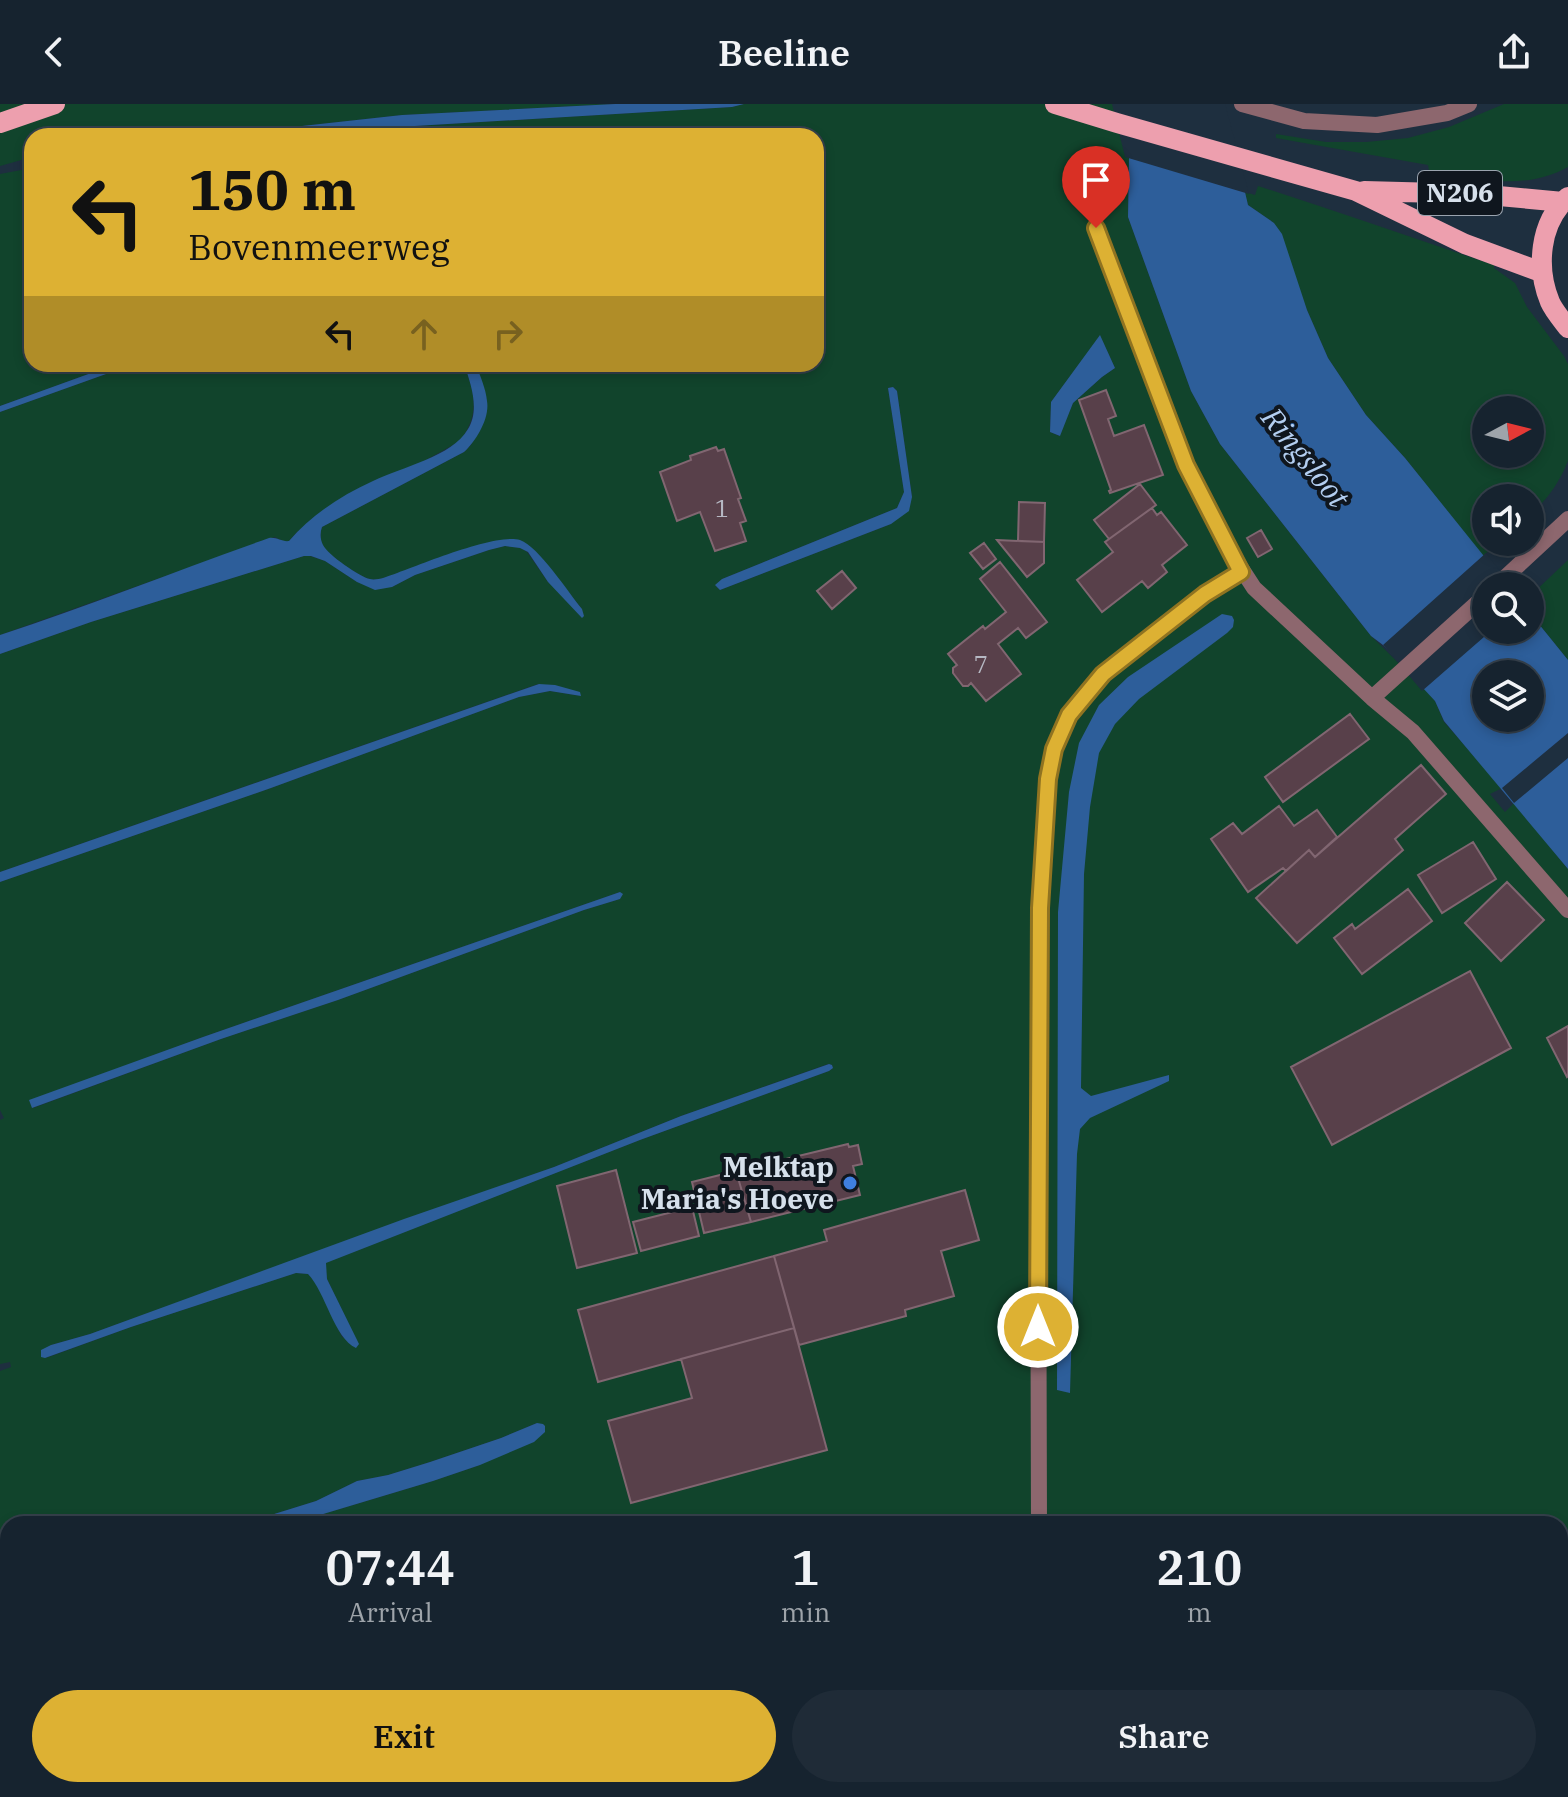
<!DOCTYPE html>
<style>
:root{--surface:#16232f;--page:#1f2b37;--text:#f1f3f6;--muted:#9ea4aa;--line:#35404b;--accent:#ddb133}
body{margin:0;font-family:"IBM Plex Serif",serif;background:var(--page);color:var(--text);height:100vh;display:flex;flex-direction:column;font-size:30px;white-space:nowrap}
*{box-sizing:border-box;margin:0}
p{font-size:26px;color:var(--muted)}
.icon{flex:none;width:44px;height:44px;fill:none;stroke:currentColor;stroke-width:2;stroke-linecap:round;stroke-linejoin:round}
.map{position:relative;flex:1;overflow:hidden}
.details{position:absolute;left:0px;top:1412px;width:1568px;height:282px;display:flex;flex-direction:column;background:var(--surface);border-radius:24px 24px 0 0;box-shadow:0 4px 12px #0003,0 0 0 2px var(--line)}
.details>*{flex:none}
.guide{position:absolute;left:24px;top:24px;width:800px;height:244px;border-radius:24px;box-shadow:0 4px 12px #0003,0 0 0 2px var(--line);background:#ddb133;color:#111;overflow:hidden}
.needle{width:52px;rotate:83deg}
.buttons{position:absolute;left:1472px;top:292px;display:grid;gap:16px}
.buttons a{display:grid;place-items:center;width:72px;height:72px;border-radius:50%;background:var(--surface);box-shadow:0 4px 12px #0003,0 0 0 2px var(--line);font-size:40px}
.pin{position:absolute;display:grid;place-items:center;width:68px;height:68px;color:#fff;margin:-82px -34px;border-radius:50% 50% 50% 0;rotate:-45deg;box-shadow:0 0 8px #0007}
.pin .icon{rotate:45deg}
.me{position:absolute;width:88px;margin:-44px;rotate:0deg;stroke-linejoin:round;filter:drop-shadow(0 0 6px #0008)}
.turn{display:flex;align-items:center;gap:28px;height:168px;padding:0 32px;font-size:36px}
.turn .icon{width:104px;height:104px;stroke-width:2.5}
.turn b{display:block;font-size:56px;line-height:68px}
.lanes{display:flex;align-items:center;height:76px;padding:0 32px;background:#0003;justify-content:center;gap:40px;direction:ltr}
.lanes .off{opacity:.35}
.eta{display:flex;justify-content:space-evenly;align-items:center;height:136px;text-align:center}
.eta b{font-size:48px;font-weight:600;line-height:56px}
.primary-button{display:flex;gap:16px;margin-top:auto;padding:16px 32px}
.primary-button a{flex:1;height:92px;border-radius:48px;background:var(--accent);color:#111;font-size:32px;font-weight:600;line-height:92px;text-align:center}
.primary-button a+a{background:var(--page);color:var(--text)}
header{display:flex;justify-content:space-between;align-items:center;height:104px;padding:0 32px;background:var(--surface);font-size:36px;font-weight:600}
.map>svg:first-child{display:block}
</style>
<header><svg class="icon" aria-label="back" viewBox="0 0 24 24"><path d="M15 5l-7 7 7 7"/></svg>Beeline<svg class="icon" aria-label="share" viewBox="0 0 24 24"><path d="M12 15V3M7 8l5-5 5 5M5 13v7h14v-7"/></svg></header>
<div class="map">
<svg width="1568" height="1693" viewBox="0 0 1568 1693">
<rect width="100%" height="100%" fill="#1e2f3f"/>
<!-- green -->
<path fill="#11442c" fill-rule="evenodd" d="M0 0H615L402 11 212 32H32V53L0 62Z
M744 0H1115L1129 53 1128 113 1191 287 1220 340 1371 532 1427 587 1435 597 1444 618 1502 684 1490 690 1505 708 1514 699 1568 765V1693H0V1518L8 1515V1686H212L209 1687 213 1692 230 1686H1560V1420H290L433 1377 480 1361 537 1319 501 1334 430 1358 388 1371 357 1377 316 1397 242 1420H8V1502L0 1505V1267L11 1263 10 1258 0 1260V1016L4 1014 0 1006V778L271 684 519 593 550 587 580 592 538 580 0 768V550L91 518 304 452H310L325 457 357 478 392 483 415 471 489 446 505 442 521 444 527 448 548 478 582 505 537 449 520 436 383 474C380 475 373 476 370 475 360 473 328 451 323 442 320 435 320 429 322 423L464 348 471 341 487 297 476 260H816V32H309L382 24 732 3ZM1100 232 1115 264 1102 273 1073 299 1059 332 1050 328 1051 298ZM893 283 897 287 912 393 891 420 720 486 716 482 722 475 897 404 904 388 888 284ZM620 788V795L584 806 338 896 221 935 33 1004 30 997 203 933ZM828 960 832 961 833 964 829 967 640 1036 325 1159 327 1175 358 1240 342 1233 317 1179 308 1170 296 1169 131 1223 46 1254 51 1241 90 1230 554 1063 681 1012Z
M1504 0H1568V63C1544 76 1524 78 1497 77L1496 79 1429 66 1428 61 1276 34V30L1326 38H1366L1408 34 1449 23Z
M32 64V260H116L0 302V70Z
M1258 82C1337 107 1415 135 1494 161V164L1515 179 1527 203 1564 252 1568 260V357C1559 379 1548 395 1530 411V394H1486V438H1498L1483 452 1405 354 1366 311 1328 254 1307 206 1274 119 1248 101 1245 88 1255 91ZM1486 306H1530V350H1486Z
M134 260H464C475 291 480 309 460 337L297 428 289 437 285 438 275 433 0 531V308Z
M1568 456V556L1530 509V492Z"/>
<!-- water -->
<path fill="#2d5e9a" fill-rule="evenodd" d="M615 0H744L732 3 382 24 309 32H212L402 11Z
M1129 53 1245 88 1248 101 1274 119 1282 130 1307 206 1328 254 1366 311 1405 354 1508 482H1486V526H1530V509L1568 556V765L1444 617 1435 597 1383 541 1371 532 1220 340 1191 287 1128 113ZM1486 570H1530V614H1486Z
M1100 231 1115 264 1102 273 1073 299 1060 332 1050 328 1051 298Z
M116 260H134L0 308V302Z
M464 260H476C480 272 486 285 487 297 490 314 476 337 464 348L322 423C320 429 320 435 323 441 328 451 360 473 370 475 373 476 380 475 383 474 410 465 495 428 520 436 539 443 568 488 582 505L584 512 582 514 548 478 528 448 520 444 505 442 489 446 415 471 392 483 375 486 357 478 325 457 311 452H304L91 518 0 550V531C90 501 179 466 269 434 277 433 282 438 289 437 311 411 342 391 373 377 401 363 452 353 468 325 480 306 471 280 464 260Z
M893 283 897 287 912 393 909 407 891 420 720 486 715 481 722 475 897 404 904 388 888 284Z
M1222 510 1232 512 1234 516 1233 523 1227 529 1139 595 1115 620 1099 649 1090 703 1084 770 1081 984 1091 992 1169 971V977L1090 1014 1080 1025 1077 1050 1070 1289 1057 1286 1058 808 1069 688 1079 639 1099 601 1128 573Z
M539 580 555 581 580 588 581 592 550 587 519 593 271 684 0 778V768Z
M620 788 623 790 620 795 584 806 338 896 221 935 32 1004 29 996 203 933Z
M829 960 832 961 833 964 829 967 640 1036 326 1159 327 1175 359 1240 356 1244C334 1234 326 1189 308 1170L296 1169 131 1223 45 1254 41 1253V1246L51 1241 90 1230 404 1115 554 1063 681 1012Z
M537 1319 543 1320 545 1322V1328L534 1338 480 1361 433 1377 290 1420H242L316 1397 357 1377 388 1371 430 1358 501 1334Z"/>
<!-- pier -->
<path fill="#1e2f3f" d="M1112 0H1225L1249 90 1125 53Z
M1486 449 1512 482H1486V526H1492L1422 587 1383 541Z
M1568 629V654L1514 699 1502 684Z"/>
<!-- building -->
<path fill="#58404a" stroke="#816671" stroke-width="2" d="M1106 286 1116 312 1108 315 1114 332 1144 321 1163 371 1110 389 1109 387 1111 386 1079 296Z
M716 343 718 347 724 345 741 394 738 395 746 417 740 419 746 437 715 447 700 408 677 417 660 368 691 356 690 352Z
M1140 380 1156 401 1109 435 1094 416Z
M1019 398 1045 399 1044 438 1018 437Z
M1152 404 1157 411 1161 408 1187 441 1162 461 1167 468 1148 484 1142 477 1102 508 1077 476 1113 448 1105 438Z
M1261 426 1272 445 1258 453 1247 434Z
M997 436 1044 438V459L1027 473Z
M984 439 996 455 983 465 970 449Z
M1000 458 1047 518 1026 534 1018 524 998 540 1021 570 986 597 971 579 968 582H963L953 569V564L957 561 948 550 983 522 985 525 1006 508 980 475Z
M842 467 856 484 832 505 817 487Z
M1350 610 1369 635 1283 698 1265 673Z
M1421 661 1446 690 1395 735 1403 746 1297 839 1256 794 1309 746 1315 753Z
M1279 702 1294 722 1317 706 1337 733 1315 753 1309 746 1286 767 1283 764 1248 788 1211 735 1233 719 1242 730Z
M1473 738 1496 775 1442 809 1418 771Z
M1507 778 1544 816 1501 857 1465 819Z
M1408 785 1432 817 1362 870 1334 834 1352 820 1355 825Z
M1470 867 1511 944 1332 1041 1291 963Z
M1568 922V972L1567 973 1547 934Z
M848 1040 849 1043 858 1041 862 1060 853 1062 860 1091 751 1118 736 1067Z
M616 1066 637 1149 577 1164 557 1082Z
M736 1067 751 1118 704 1129 692 1078Z
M965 1086 979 1136 941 1147 954 1192 905 1206 906 1212 799 1241 774 1152 827 1137 824 1126Z
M692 1103 699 1132 641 1147 633 1118Z
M774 1152 794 1224 598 1278 578 1206Z
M794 1224 827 1346 631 1399 608 1317 692 1294 681 1255Z"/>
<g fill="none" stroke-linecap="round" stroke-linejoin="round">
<!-- minor -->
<path stroke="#8d676e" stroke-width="16" d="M1242 0 1304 17 1377 21 1447 9 1469 0
M1096 124 1186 361 1230 447 1254 484 1372 594 1413 628 1568 806
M1496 482 1568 415
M1372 594 1486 491
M1039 1420 1038 1045 1040 804 1048 675 1054 645 1069 611 1103 570 1205 490 1241 468
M1026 1693 1027 1686"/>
<!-- primary -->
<path stroke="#ed9fae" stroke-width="20" d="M1055 0 1117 19 1356 87 1465 140 1541 168
M0 19 55 0
M1364 87 1477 90 1563 98
M1568 93C1539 119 1536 164 1550 198 1554 207 1562 216 1568 224"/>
</g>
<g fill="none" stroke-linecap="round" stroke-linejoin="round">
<defs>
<path id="route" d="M1038 1223 1040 804 1048 675 1054 645 1069 611 1103 570 1205 490 1241 468 1186 361 1096 124"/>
</defs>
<!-- route casing -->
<use href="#route" stroke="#907321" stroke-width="20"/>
<!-- route -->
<use href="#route" stroke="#ddb133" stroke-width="14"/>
</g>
<!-- markers -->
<circle fill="#3f7fe0" stroke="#0f161e" stroke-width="3" cx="850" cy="1079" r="8"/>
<g text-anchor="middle" stroke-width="8" stroke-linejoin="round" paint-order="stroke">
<!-- number labels -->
<g font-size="24" fill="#b6b8c3">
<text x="722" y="413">1</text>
<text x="981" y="569">7</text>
</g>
<!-- shield labels -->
<rect fill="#0f161e" stroke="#9aa3ae" stroke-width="2" x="1418" y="67" width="84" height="44" rx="6"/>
<g font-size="26" font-weight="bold" fill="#d6e0eb">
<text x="1460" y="98">N206</text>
</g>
<!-- poi labels -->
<g font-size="28" font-weight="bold" fill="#d6e0eb" stroke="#0f161e" text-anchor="end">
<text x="834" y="1073">Melktap<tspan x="834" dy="32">Maria's Hoeve</tspan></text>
</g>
<!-- water labels -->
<g font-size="30" font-style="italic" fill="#b3cef0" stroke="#0f161e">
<text transform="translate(1305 354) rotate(51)" y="10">Ringsloot</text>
</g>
</g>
</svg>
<div class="buttons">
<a><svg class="needle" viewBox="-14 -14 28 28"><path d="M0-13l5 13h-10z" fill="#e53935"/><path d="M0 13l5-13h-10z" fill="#9ea4aa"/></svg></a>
<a><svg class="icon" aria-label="sound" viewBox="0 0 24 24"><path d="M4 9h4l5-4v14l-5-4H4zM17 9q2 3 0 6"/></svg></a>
<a><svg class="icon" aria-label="search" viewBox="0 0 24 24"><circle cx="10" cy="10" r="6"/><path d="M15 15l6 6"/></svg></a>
<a><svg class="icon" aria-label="layers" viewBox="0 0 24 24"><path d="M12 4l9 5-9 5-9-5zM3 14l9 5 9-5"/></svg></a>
</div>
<div class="pin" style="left:1096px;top:124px;background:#d93025"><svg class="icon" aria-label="arrive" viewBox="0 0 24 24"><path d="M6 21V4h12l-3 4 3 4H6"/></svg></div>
<svg class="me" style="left:1038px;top:1223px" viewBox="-20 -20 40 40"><circle r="17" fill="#ddb133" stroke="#fff" stroke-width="3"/><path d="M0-11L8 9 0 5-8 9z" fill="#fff"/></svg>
<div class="guide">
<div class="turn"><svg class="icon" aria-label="left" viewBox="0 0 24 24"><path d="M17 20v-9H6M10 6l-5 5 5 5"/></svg><div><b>150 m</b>Bovenmeerweg</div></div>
<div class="lanes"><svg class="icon" aria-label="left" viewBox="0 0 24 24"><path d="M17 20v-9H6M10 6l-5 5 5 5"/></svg><svg class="icon off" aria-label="ahead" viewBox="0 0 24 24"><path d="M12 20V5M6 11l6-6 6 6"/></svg><svg class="icon off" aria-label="right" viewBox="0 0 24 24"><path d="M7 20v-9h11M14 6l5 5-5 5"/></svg></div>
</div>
<section class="details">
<div class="eta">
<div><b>07:44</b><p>Arrival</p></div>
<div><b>1</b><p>min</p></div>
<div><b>210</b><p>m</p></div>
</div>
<div class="primary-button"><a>Exit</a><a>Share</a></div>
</section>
</div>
